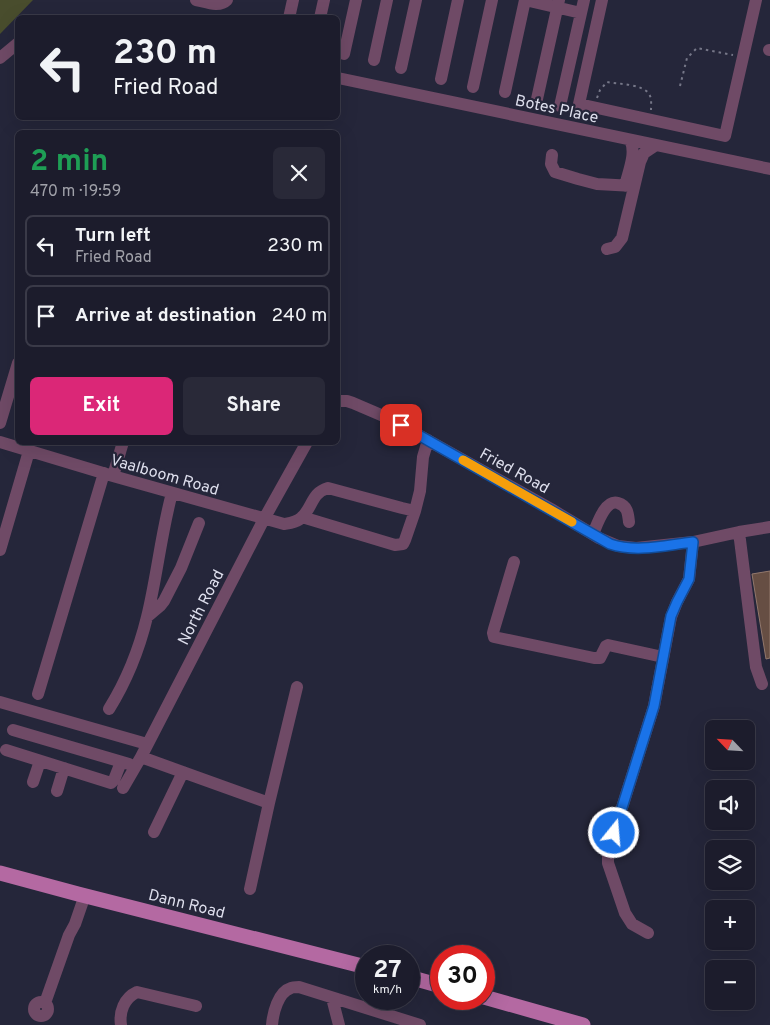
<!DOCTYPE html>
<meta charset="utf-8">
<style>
:root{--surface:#1c1c2c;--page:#292938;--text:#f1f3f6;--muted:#a0a1a9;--line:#3a3a48;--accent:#db2777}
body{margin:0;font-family:Overpass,sans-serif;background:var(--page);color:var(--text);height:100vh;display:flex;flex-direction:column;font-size:19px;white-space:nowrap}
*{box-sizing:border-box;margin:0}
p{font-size:16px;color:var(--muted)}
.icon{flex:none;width:28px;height:28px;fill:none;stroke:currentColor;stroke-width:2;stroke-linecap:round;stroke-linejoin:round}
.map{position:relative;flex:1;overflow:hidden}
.side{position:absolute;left:15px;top:130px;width:325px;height:315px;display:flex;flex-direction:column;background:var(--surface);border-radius:8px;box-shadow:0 5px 20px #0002,0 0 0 1px var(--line)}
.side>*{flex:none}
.top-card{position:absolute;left:15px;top:15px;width:325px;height:105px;border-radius:8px;box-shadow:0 5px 20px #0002,0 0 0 1px var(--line);background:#1c1c2c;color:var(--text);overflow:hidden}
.needle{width:32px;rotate:295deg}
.controls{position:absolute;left:705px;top:720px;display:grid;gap:10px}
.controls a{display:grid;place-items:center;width:50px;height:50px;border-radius:8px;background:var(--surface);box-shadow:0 5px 20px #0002,0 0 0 1px var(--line);font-size:25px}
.speed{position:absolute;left:355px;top:945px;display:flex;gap:10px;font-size:25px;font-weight:700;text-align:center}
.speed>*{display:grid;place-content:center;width:65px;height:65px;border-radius:50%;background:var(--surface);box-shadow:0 5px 20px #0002,0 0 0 1px var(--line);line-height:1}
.speed small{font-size:12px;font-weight:400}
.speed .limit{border:8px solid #d22;background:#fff;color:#111}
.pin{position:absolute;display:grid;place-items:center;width:42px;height:42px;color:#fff;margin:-21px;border-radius:10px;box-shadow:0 2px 8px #0006}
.me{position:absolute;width:55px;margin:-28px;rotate:17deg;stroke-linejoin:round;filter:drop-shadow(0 0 4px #0008)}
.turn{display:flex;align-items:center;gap:18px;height:105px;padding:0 15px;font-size:22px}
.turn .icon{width:65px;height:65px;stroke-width:2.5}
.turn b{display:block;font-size:35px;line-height:42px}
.round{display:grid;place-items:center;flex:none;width:52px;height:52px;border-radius:8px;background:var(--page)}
.headline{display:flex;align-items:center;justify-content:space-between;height:85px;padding:0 15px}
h1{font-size:30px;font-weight:700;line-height:38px;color:#1e9e55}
.cta{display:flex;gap:10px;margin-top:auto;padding:10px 15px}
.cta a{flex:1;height:58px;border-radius:8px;background:var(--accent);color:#fff;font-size:20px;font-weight:700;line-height:58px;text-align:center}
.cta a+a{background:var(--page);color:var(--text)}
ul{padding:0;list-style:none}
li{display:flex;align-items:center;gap:15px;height:62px;margin:0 10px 8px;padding:0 5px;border:2px solid var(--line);border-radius:8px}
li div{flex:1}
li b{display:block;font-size:19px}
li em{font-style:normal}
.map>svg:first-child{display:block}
</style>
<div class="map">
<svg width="770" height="1025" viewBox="0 0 770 1025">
<rect width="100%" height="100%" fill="#25263a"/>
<!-- green -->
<path fill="#494d2d" d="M0 0H33L0 34Z"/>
<!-- building -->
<path fill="#664e43" stroke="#92786c" d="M770 571V658L766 659 752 574Z"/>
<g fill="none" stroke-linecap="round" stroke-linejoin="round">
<!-- path -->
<path stroke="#767788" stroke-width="2" stroke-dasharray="2.5 4" stroke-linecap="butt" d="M680 86 687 58 697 48 733 55
M597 98 600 90 607 82C618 84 643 84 649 94 652 98 651 105 651 110"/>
<!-- minor -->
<path stroke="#6f4a66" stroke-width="12" d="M196 0C206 2 219 8 227 0
M525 0 581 13
M602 0 579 104 725 136 756 0
M289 18 293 0
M320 18 324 0
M769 50H770
M344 54 356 0
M0 58 18 43
M374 60 387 0
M401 68 416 0
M338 78 770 169
M441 79 458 0
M473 87 492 0
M505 92 525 0
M537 99 559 0
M560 106 584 0
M552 155 551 164 555 172 578 179 597 184 634 186
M625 186C628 172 637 153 630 140
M607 249 615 247 622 238 640 162 644 153 656 145
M338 401H347L353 403 388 418 551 509 599 538 618 546 636 548 693 542 739 532 770 527
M0 423 18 363
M0 442 113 476 284 524C290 523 298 522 302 517 313 507 311 493 328 488L402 508 415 511 420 491 423 457 428 440
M113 476 123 442
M302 517 395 545 403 544 405 540 415 511
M739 532 756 667 762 684
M593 534C597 525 605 499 618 503 628 506 628 514 629 522
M0 550 29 451
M514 562 494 629 493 633 494 637 594 658H600L606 646 608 645 663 657
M147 617 160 606 164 601 181 568 199 523
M38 694 104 473
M0 702 147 744
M109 709C127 680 139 650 147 617 157 576 161 534 172 493
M13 730 129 764
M6 750 111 783 114 780 121 762
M141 757 269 803
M33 782 40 761
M123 788 141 757 264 519 307 442
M57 791 64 768
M154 832 183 772
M250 889 269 803 297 687
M648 933 632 924 625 913 608 863V852L654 706 671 617 677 602 689 579 693 542
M332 998 339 1025
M34 1009a7 7 0 1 1 14 0a7 7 0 1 1-14 0Z
M45 1003 69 935 75 924 85 895
M121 1025C119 1012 124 998 137 992L196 1006
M272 1025C273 1013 278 992 291 988 293 987 296 987 299 987L420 1025"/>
<!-- major -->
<path stroke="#b469a2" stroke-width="15" d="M0 873 78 894 366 967
M409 977 441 986
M484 997 583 1025"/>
</g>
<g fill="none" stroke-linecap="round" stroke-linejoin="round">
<defs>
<path id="route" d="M401 425 610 544C637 553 666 545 693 542L689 579 677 602 671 616 654 706 614 833"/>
</defs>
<!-- route casing -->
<use href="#route" stroke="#114b97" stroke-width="12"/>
<!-- route -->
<use href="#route" stroke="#1a73e8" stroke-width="9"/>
<!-- slow -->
<path stroke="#f59e0b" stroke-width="9" d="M463 460 572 522"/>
</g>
<g text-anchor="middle" stroke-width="4.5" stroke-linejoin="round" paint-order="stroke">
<!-- street labels -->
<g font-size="16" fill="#dddeec" stroke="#25263a">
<text transform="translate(557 108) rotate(12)" y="6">Botes Place</text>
<text transform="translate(515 470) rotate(29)" y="6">Fried Road</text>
<text transform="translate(165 474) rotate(16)" y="6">Vaalboom Road</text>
<text transform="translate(200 607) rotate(-63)" y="6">North Road</text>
<text transform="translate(187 903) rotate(14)" y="6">Dann Road</text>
</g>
</g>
</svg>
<div class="controls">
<a><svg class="needle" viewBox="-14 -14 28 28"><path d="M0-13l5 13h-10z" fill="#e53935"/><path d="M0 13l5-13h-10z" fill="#a0a1a9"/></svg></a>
<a><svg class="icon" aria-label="sound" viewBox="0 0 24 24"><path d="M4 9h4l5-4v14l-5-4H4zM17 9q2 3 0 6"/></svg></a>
<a><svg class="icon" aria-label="layers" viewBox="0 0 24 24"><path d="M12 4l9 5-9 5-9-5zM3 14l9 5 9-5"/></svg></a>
<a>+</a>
<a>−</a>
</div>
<div class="speed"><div>27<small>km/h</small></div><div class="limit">30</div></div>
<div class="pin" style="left:401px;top:425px;background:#d93025"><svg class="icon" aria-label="arrive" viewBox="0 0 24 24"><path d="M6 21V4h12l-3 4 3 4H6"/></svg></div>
<svg class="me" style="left:614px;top:833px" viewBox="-20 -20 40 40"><circle r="17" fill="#1a73e8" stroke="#fff" stroke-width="3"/><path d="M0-11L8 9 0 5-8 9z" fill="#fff"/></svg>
<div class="top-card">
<div class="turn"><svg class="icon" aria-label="left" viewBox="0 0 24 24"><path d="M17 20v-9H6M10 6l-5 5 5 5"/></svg><div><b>230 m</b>Fried Road</div></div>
</div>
<section class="side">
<div class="headline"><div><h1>2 min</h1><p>470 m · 19:59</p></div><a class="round"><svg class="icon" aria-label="close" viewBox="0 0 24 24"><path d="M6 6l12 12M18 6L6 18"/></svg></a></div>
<ul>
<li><svg class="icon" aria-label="left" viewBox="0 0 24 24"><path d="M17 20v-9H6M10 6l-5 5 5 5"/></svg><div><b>Turn left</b><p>Fried Road</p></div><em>230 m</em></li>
<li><svg class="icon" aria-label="arrive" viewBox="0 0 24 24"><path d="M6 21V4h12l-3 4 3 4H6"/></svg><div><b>Arrive at destination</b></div><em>240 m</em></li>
</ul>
<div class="cta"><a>Exit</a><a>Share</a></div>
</section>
</div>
